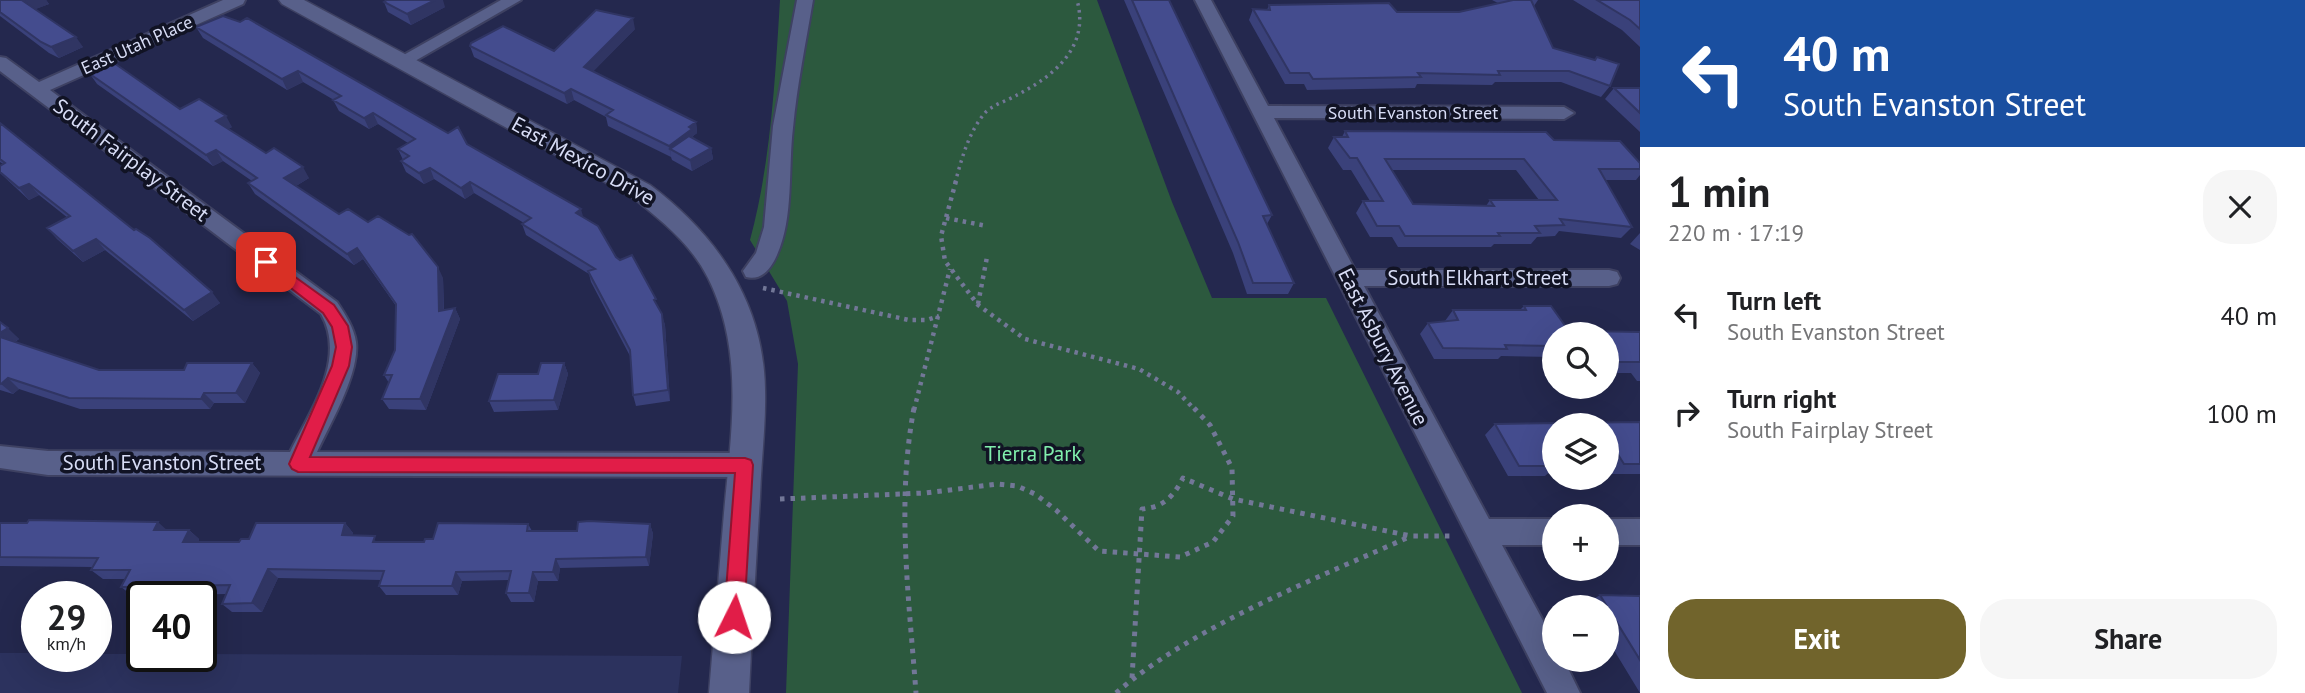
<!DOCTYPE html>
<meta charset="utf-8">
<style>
:root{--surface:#fff;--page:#f6f6f6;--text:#202124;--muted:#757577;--accent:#71642c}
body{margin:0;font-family:"PT Sans",sans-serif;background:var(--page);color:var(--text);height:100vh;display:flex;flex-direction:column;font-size:26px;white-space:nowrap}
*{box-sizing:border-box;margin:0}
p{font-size:23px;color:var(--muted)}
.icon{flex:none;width:38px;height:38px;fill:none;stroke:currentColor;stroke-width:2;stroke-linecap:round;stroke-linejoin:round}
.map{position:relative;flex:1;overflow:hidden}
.panel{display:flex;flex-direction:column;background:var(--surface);width:665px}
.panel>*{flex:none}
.hud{background:#1a4fa0;color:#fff;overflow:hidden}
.fabs{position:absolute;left:1542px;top:322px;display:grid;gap:14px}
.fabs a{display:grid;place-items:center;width:77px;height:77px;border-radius:50%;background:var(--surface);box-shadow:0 7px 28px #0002;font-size:35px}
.speed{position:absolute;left:21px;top:581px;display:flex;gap:14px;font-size:35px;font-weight:700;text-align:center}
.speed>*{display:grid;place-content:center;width:91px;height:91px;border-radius:50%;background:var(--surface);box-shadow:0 7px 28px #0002;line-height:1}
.speed small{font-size:18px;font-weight:400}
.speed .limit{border:4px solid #111;border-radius:10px;background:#fff;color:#111}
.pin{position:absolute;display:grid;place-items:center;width:60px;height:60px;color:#fff;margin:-30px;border-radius:14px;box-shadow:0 4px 10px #0006}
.me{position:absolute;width:77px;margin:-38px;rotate:4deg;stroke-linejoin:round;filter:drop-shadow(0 0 5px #0008)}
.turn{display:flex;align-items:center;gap:24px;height:147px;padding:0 28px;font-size:32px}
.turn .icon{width:91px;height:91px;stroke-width:2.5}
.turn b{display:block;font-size:49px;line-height:60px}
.round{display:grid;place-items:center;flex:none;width:74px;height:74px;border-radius:28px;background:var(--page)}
.headline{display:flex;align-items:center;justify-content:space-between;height:119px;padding:0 28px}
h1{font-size:42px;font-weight:600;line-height:52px}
.cta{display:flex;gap:14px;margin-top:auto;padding:14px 28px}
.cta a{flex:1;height:80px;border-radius:28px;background:var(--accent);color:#fff;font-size:28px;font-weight:600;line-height:80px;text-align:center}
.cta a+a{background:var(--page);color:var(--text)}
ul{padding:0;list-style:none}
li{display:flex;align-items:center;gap:21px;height:98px;padding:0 28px}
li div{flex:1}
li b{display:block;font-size:26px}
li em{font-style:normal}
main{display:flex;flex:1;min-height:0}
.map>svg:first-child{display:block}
</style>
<main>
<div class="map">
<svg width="1640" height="693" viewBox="0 0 1640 693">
<rect width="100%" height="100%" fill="#24284e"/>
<!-- built -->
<path fill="#2c325e" d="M0 653H37V656H96V654H142V656H201V654L682 656 678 693H0Z"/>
<!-- green -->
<path fill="#2c593e" d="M780 0H1097L1172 202 1212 298H1326L1522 693H786L798 364 787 301 750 240C771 162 775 80 780 0Z"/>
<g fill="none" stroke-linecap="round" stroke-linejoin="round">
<defs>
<path id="minor" d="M223 0H245L243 4 50 90 337 302C345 314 354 328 356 342 360 373 330 424 317 452L745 453 755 457 759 465 755 473 745 477 48 475 0 468V446L48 451 290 452C310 411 347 359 321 314L0 71V57L6 58 39 82Z
M501 0H521L408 65H396L393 61Z
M797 0H813C806 42 797 85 793 128 788 169 794 217 777 255 771 269 761 281 746 277L743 271 756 253 764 227 773 126Z
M1195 0H1211L1268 106 1564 107 1574 113 1564 119 1274 118 1355 270H1609L1617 272 1620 278 1617 284 1609 286H1364L1489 519H1554V545H1502L1554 641V660H1564L1580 693H1547Z
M1606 519H1640V545H1606Z"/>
<path id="tertiary" d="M279 0H304L650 185C717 235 764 303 765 390 766 425 761 461 760 497 756 562 752 628 749 693H709C714 633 719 573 724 513 731 433 745 352 708 278 691 244 661 220 632 197L282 4Z"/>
</defs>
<!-- minor casing -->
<use href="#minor" stroke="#3e4162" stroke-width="4"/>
<!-- tertiary casing -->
<use href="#tertiary" stroke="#3e4162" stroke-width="3"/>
<!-- path-far2 -->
<path stroke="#727797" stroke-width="3.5" stroke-dasharray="2.5 4.5" stroke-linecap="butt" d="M955 183C962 158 968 134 984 114 991 105 1007 101 1017 95 1054 76 1090 47 1077 0"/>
<!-- path-far1 -->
<path stroke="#727797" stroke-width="4.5" stroke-dasharray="3.5 5" stroke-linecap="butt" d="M956 181 941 236 945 261 978 305 1025 339 1139 369 1178 392 1195 410
M946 218 987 226
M763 288 909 320H927L939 316
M978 304 987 257
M914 410 950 269"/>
<!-- path -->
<path stroke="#727797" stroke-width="5" stroke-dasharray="4.5 6" stroke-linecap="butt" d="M914 408C896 503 909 598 916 693
M780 499 925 493 998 484 1017 486 1035 494 1056 510 1099 551 1180 557 1213 542 1233 516 1232 468 1210 425 1194 408
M1132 678 1142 509C1164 507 1173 497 1183 478L1233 499 1411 536H1454
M1116 693C1193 626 1318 578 1411 536"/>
<!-- minor -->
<use href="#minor" fill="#58608a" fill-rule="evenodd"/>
<!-- tertiary -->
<use href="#tertiary" fill="#58608a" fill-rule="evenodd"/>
</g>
<!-- wall -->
<path fill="#3a417a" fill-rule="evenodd" d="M0 0H46L49 4 35 9 83 47 59 58 49 53 0 16Z
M1124 0H1169L1272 215 1267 224 1294 283 1288 294H1247L1233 253Z
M1492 0H1538L1534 6 1553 48 1594 60 1597 57 1610 86 1601 97 1561 82H1495L1492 85 1417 84 1415 88 1307 90 1304 84H1285L1249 20 1253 9 1267 10 1269 5 1397 12H1459L1498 3Z
M1573 0H1640V47L1622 30Z
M384 2 445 7 411 25 388 12Z
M196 27 467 144 583 217 658 306 665 325 670 401 636 406 633 395 630 356 591 282 589 274 526 235 522 224 524 223 474 193 465 199 434 179 424 184 406 172 401 161 403 160 398 149 408 143 378 124 369 129 339 111 333 100H334L303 82 287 90 203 38Z
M635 29 593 71 696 122 697 133 693 136V139L711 148 713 159 692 171 672 160 671 157 608 126 606 117 574 100 567 104 474 57 470 46 554 51Z
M90 74 180 109 232 127 228 129 266 153 309 178 296 186 339 214 443 278 444 310 455 308 460 319 426 410 389 409 382 399 389 383 384 375 395 350 396 306 363 259 354 265 255 194 248 183 252 181 223 161 213 166 97 84Z
M1614 88H1640V132L1605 99Z
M0 123 220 303 193 321 105 250 83 262 57 239 47 228 68 218 39 195 29 200 0 173V166L3 164 0 162Z
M1345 131 1554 140 1640 163V175L1636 180H1605L1632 227 1621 238 1559 231 1555 236 1537 237 1531 244H1494L1491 247H1398L1392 237H1370L1356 213 1363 201H1370L1351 170H1343L1328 148 1334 137H1342ZM1391 170H1516L1539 200H1490L1486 206 1413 204Z
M1640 233V250L1630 244Z
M1524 306 1554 334V357L1501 356 1498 359H1434L1420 334 1428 323 1445 321 1453 310H1520Z
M0 322 19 339 15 342 99 370H184L252 363 260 373 245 403H214L210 409H80L19 389 13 394 0 390Z
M1585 331 1640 332V381H1637L1631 373H1606V334H1582Z
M564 363 568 374 558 410 494 412 489 401 538 374Z
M1640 422V474H1612L1606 466V425H1554V468L1545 476H1508L1485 435 1495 424Z
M0 523 168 530H189L199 539 198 542H239L249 539 345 523 353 533 352 535 380 542H424L433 539 528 524 532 531H577L650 524 653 534 649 566 560 568 558 581H538L534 602H511L506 593 509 580 462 581 458 595H386L379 586 381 580 278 578 262 612H232L222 604 226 594 133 596 121 587 126 579H103L91 570 93 567 0 566Z
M1600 595 1640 596V693L1606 637V607H1588L1586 604Z"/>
<!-- shaded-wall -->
<path fill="#303563" d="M25 0H46L49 4 31 11 23 1Z
M435 0H443L445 7 411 25 407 14Z
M633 18 635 29 587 78 584 67Z
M76 37 83 47 59 58 51 47Z
M298 71 303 82 287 90 282 79Z
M571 89 574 100 567 104 564 93Z
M373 113 378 124 369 129 364 118Z
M226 116 232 127 223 132 216 121Z
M696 122 697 133 693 136 694 140 670 149 671 157 669 146Z
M711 148 713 159 692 171 690 160Z
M216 150 223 161 213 166 206 155Z
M303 167 309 178 291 189 284 178Z
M430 168 434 179 424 184 419 173Z
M470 182 474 193 465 199 461 188Z
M29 184 39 195 29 200 19 188Z
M581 209 584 220 576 213Z
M96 239 105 250 83 262 73 251Z
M357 248 363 259 354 265 347 254Z
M438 267 443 278 444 322 439 311Z
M212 292 220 303 193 321 184 310Z
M455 308 460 319 426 410 420 399Z
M662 314 665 325 670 401 668 390Z
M8 328 19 339 7 346 0 340V333Z
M252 363 260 373 245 403 236 393Z
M564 363 568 374 558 410 554 400Z
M8 378 19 389 13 394 1 384Z
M204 393 214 403 210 409 201 399Z
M158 522 169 532 154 530Z
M345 523 353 533 350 545 342 535Z
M650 524 653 534 649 566 646 557Z
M189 530 199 539 193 551 183 542Z
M556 559 560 568 558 581 553 572Z
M268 569 278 578 262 612 252 603Z
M456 572 462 581 458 595 452 586Z
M533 572 538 581 534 602 529 593Z"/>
<!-- building -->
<path fill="#444c8e" stroke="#303563" stroke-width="2" fill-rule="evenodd" d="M0 0H25L23 1 76 37 51 47 41 42 0 12Z
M387 0H435L407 14 384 2Z
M1132 0H1169L1272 215 1263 216 1294 283H1253L1238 242Z
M1513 0H1531L1553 48 1595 60 1597 57 1619 64 1610 86 1569 71H1498L1500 75 1418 73 1421 77 1313 79 1309 73H1290L1253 9 1270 10 1269 5 1389 3 1397 12H1459Z
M1597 0H1640V29L1630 20Z
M596 10 633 18 584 67 696 122 689 127 692 129 669 146 606 115 613 110 571 89 564 93 470 46 471 43 503 26 554 51Z
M223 16 240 22 247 18 448 133 458 127 467 144 581 209 576 213 598 226 616 257 620 260 632 255 656 299 654 300 662 314 668 390 633 395 630 350 588 271 595 269 522 224 531 218 470 182 461 188 430 168 419 173 401 161 409 156 398 149 415 139 373 113 364 118 333 100 341 96 298 71 282 79 196 27Z
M114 63 180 109 199 99 226 116 216 121 266 153 274 148 303 167 284 178 339 214 348 209 368 222 378 216 409 235 412 234 438 267 439 311 455 308 420 399H382L392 375H384L395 350 396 304 357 248 347 254 248 183 257 178 216 150 206 155 90 74Z
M1614 88H1640V113Z
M0 123 134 230 136 229 150 238 212 292 184 310 96 239 73 251 47 228 70 216 29 184 19 188 0 172V166L5 163 0 159Z
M1345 131 1546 132 1554 140 1620 141 1640 163V169H1599L1632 227 1560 219 1564 225 1535 226 1540 233H1498L1500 236H1405L1399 226H1377L1363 201H1383L1357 158H1350L1334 137H1348ZM1385 159H1524L1557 200H1490L1494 206 1413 204Z
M689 136 711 148 690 160 670 149Z
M1524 306H1551L1571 334H1554V346L1505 345 1507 349 1443 348 1428 323 1458 320 1453 310H1526Z
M0 322 8 328 0 333Z
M1585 331 1640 332V362H1607L1606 334H1588Z
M0 337 99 370H184L187 363H252L236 393H204L201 399 69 398 8 378 1 384 0 383Z
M541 363H564L554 400 489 401 498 374H538Z
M1640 422V464H1624L1617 453H1606V425H1554V453H1548L1554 463V466H1519L1495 424Z
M29 520 158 522 154 530H189L183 542H239L241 539H249L256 523H345L342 535 375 536 373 542H424L425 539H433L438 523 528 524 527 531H577L578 522 589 521 650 524 646 557 556 559 553 572H533L529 593H506L511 571 456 572 452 586H379L384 571 268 569 252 603 222 604 230 585 121 587 130 570H91L98 558 0 557V523H27Z
M1600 595 1640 596V660Z"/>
<!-- route -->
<path fill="#e11d48" stroke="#92132f" stroke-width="2" d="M266 256 334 305 348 326 352 347 349 366 310 457 745 458 751 460 753 465 744 617 741 624 734 627 727 624 724 617 735 473 298 472 292 469 289 464 332 366 336 347 332 327 323 313 261 265 259 262 261 258Z"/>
<g text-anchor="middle" stroke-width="7" stroke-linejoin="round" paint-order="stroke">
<!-- far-street labels -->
<g font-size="18" fill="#d8ddf6" stroke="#111324">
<text transform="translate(137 45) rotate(-24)" y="6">East Utah Place</text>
<text x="1413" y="119">South Evanston Street</text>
</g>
<!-- street labels -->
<g font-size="21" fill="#d8ddf6" stroke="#111324">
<text transform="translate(131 160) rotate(37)" y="7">South Fairplay Street</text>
<text transform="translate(583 161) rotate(29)" y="7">East Mexico Drive</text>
<text x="1478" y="285">South Elkhart Street</text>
<text transform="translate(1383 347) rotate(63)" y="7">East Asbury Avenue</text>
<text x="162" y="470">South Evanston Street</text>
</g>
<!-- park labels -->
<g font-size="21" fill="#81efad" stroke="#111324">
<text x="1033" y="461">Tierra Park</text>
</g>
</g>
</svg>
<div class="fabs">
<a><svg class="icon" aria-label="search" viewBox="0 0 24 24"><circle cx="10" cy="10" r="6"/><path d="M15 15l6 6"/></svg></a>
<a><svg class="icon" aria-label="layers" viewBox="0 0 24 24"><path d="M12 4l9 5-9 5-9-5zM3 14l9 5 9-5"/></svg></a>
<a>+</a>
<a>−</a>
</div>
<div class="speed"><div>29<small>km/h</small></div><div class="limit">40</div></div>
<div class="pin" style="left:266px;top:262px;background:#d93025"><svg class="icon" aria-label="arrive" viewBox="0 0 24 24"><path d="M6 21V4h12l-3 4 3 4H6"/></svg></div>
<svg class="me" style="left:734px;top:617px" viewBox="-20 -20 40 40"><circle r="19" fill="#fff"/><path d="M0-13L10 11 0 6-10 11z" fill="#e11d48"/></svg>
</div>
<section class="panel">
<div class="hud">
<div class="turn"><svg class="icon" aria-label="left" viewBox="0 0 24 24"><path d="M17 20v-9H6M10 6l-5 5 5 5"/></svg><div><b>40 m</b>South Evanston Street</div></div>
</div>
<div class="headline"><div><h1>1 min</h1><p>220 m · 17:19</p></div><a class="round"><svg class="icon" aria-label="close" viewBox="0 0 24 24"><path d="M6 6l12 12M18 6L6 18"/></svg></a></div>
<ul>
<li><svg class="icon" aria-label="left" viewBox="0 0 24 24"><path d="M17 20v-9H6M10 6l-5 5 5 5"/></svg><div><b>Turn left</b><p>South Evanston Street</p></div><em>40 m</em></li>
<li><svg class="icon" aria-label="right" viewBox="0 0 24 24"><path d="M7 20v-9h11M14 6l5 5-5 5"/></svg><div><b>Turn right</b><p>South Fairplay Street</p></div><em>100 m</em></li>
</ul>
<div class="cta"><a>Exit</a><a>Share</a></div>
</section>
</main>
